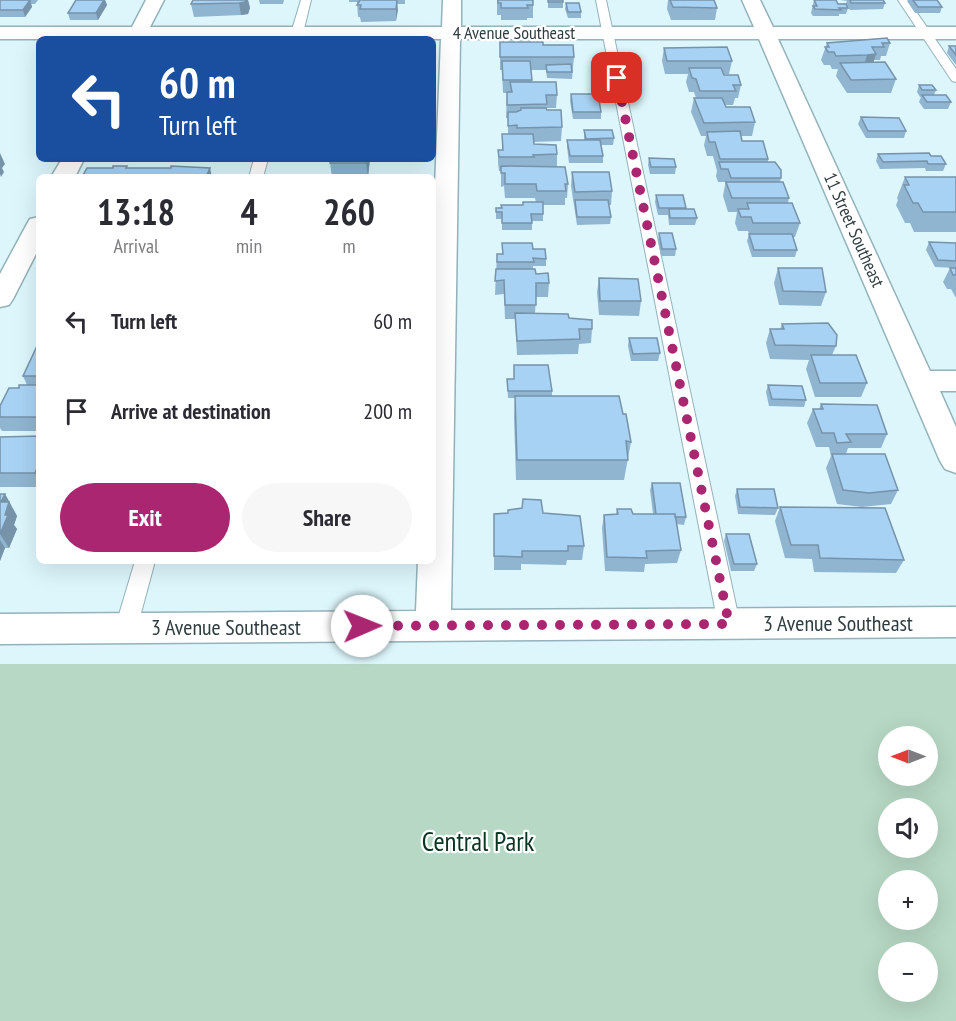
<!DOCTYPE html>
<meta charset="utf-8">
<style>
:root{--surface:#fff;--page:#f7f7f7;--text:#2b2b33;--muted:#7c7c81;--accent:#aa2671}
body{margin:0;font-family:"PT Sans Narrow",sans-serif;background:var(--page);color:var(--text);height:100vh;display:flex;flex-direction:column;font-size:22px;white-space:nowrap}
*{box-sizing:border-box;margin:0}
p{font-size:20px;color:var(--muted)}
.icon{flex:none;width:33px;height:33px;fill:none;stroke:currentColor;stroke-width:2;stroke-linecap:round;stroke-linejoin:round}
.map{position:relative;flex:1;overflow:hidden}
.drawer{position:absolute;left:36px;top:174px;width:400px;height:390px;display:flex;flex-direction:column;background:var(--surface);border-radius:9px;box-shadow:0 6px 24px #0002}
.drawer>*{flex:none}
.guide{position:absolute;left:36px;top:36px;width:400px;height:126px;border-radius:9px;box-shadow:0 6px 24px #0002;background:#1a4fa0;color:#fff;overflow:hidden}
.needle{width:39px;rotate:270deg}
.controls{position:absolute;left:878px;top:726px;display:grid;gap:12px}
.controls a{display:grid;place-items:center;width:60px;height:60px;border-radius:50%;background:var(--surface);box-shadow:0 6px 24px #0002;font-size:30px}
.pin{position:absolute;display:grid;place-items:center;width:51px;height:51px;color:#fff;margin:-26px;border-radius:12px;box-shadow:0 3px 9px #0006}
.me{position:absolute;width:66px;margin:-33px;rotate:89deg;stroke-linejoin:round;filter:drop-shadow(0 0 4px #0008)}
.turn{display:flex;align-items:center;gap:21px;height:126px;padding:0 24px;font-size:27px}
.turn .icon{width:78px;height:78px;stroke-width:2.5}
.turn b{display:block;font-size:42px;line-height:51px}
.eta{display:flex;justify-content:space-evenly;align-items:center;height:102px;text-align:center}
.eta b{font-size:36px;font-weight:800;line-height:42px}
.button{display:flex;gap:12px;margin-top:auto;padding:12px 24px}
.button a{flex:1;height:69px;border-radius:36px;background:var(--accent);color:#fff;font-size:24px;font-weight:800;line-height:69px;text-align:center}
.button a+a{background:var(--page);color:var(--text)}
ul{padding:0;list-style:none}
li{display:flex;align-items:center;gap:18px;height:90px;padding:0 24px}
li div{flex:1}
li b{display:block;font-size:22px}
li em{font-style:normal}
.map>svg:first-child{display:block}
</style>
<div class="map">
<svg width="956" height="1021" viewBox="0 0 956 1021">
<rect width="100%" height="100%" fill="#dcf6fc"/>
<!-- green -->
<path fill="#b6d8c4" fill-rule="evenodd" d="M0 664H956V1021H0ZM927 736V776H888V736ZM888 808H927V848H888ZM888 880H927V920H888ZM888 952H927V992H888Z"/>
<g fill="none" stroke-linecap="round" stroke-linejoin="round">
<defs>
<path id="service" d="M301 0H311L303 33 297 36 291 33Z
M596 0H606L740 624 737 630 729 633 721 630 718 624Z
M898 0H908L956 69V82L952 81Z
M254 159H268L263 177H249Z
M135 561H155L137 628 134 634 126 637 118 634 115 628Z"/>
<path id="minor" d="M146 0H164L150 27H442L443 0H461V27H754L742 0H760L773 27H956V39H778L930 371H956V391H940L956 427V473L945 469 940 461 759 39H460L451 610 956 607V637L0 644V614L416 611 418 561H434V210L441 39H0V27H132Z
M62 159H84L75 177H51Z
M39 217V248L13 299 9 305 0 307V274L27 224 30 219Z"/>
</defs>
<!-- service casing -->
<use href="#service" stroke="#93b2ba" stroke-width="2"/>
<!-- minor casing -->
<use href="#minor" stroke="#93b2ba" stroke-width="3"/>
<!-- service -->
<use href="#service" fill="#fff" fill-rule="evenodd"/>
<!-- minor -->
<use href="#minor" fill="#fff" fill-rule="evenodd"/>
</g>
<!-- wall -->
<path fill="#90b5d1" d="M0 0H38L35 4H31L32 7 25 17H0Z
M76 0H106H105L107 5 98 20H70L68 13Z
M248 0 250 8 248 14 241 15 194 17 191 4Z
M259 0H284L283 4H260Z
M349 0H405V4H397L396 21 361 22 360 17H358L357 2H349Z
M497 0H533V18H527V20H501V15H497Z
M548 0H563V8H548Z
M668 0H714L717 8 715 20H671L667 9Z
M814 0 838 4 846 3 847 1 840 0H883L885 3 883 9 850 10 847 5 848 8 846 14H839V16H813L811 13Z
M908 0H937L942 7 940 13H915L907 1Z
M566 3 581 12V18H568L565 9Z
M500 42 543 45 574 57 572 79 547 78 546 70H531L532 82 557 95 556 108H547V110L562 127 561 141 533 142 534 144 557 154V167L568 184 567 198H565V205H543V221H532V230H502V219H496V208L523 205 536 202 535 198H505L504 186 501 187V171H499L498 163V150H502V134H508V118H506L507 93H503L502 70H500Z
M827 43H890L886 56H881L880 60H874V62L896 79 891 93H847L836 76 838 69H832L830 65H824L821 60Z
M949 46H956V65L947 53Z
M664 48 732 61 729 74H723L724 75 741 85 738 98H735L733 105H725L726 107 755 122 752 136H741L742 141 768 159V162L781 178 780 182 789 198 788 203 800 223 795 237H793L797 250 795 257H752L747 241 749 234 748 231H738L735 223 737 212H728L723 196 725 185V182H718L716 176 717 171 713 156H707L704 145 706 136H701L691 112 694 98H696L694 92H689L686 82 688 74H665L662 61Z
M919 85 936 90 934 95 951 102 948 109H924L919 102 921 97H920L917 92Z
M571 94 601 112V119H573L570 101Z
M861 117 906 131 904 138H866L858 124Z
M584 130 614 138 613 145H601L603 156V163H569L567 147V140H584Z
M878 154 931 156 946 164 943 171H926L925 168 880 169 876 161Z
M649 158 676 167 675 174H650L648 165Z
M331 159H370L368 177H332L330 163Z
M572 172 612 191 611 205H609L611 217 610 224 577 225 571 186Z
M905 177H956V232H914L910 223H905L896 205 898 200 897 198Z
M656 195 686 208V209L697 218 695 225H669L668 215H658L655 202Z
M659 233 676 249 675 256H661L658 240Z
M929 242 956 243V268L935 267 926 250Z
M502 243 533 249 546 259V266H533V269L536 274 549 283 548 297H536L535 313 569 318 592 329 591 343 579 344 578 354 517 355 515 319H505L504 294 495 295 497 254H502Z
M778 268 826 292 821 306 779 305 774 283Z
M950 268H956V298L951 289H947L943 282Z
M599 278 641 301 639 316 599 315 597 292Z
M782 324 836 346 832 355 867 383 861 397H815L806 369 809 360 770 359 766 343 770 329H780Z
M629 338 660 353 658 361H631L628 346Z
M39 346V431H2L0 428V406L19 388 27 385 23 376Z
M507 379H513L552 391V396L623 414 631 442 624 480H516L514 417 515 398H508Z
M768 385 806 400 804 407 769 406 766 392Z
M821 404 887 434 881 448H848L846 454 898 490 891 504 862 507 837 504 826 468 831 456 829 447H816L807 423 813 409H819Z
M39 436V487H0V437Z
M652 483 686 517 684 525 677 524 681 550 677 563 645 564 644 572 605 571 602 528 604 515 616 514 617 509 633 514H653L650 490Z
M737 489 778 508 775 515 738 514 735 496Z
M0 494H5L17 516 14 525 17 529 9 548H5L0 561Z
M780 507 904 560 896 573 814 572 812 559 785 558 775 521Z
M508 513H543L584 546 582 560H567L566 565 521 564V570H494V514Z
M726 534 757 564 754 571H731L724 541Z"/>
<!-- shaded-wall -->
<path fill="#7693aa" d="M30 0 32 7 25 17 23 10Z
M104 0H105L107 5 98 20 96 13Z
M246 0H248L250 8 248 14 241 15 239 3Z
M397 0 398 10 396 21V9Z
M876 54 872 67 863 69 867 55Z
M0 153 5 164 2 168 4 172 1 177 0 174Z
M367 159H370L368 177 366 163Z
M210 168 212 177H206Z
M39 463V481L35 473Z
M5 494 17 516 14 525 17 529 9 548 0 534 1 502Z
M0 540 5 548 0 561Z"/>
<!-- building -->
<path fill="#a8d2f3" stroke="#7693aa" stroke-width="1.5" d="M0 0H30L23 10H0Z
M76 0H104L96 13H68Z
M193 0H246L245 2 239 3 191 4Z
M360 0H397L396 9H360L361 5H357Z
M498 0H533V5H527L528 8H501V3H498Z
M548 0H563V2H548Z
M670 0H714L717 8 673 7Z
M814 0H836L838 4H846L848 8H839L841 10 815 9 813 6H817Z
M850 0H883L885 3H851Z
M913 0H937L942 7H918Z
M566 3H579L581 12H568Z
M887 38 890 43H882L884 47H872L876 54 867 55 836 56 834 52H828L825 47H829L827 43Z
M500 42H543V45H573L574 57H500Z
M949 46H956V55Z
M727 47 732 61H667L664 48Z
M502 61H530L532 80H503Z
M885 62 896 79 851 80 840 63Z
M571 64 572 72H547L546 65Z
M689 68H721L724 75H738L741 85H733L736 91H700L696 79 692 78Z
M510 82H556L557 95H546L547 104 507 105V92H512Z
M919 85H932L936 90H922Z
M571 94H598L601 112H573Z
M922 95H946L951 102H927Z
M694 98H722L726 107H750L755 122 704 123Z
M521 108H546L547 110H561L562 127 517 128V125L508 126V112H516L521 110Z
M861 117 899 118 906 131H868Z
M584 130H612L614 138 586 139Z
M740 131 742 141H763L768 159H720L715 142H709L707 132Z
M502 134H533L534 144 556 145 557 154 533 155 534 157H499L498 150H503Z
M567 140H600L603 156H570Z
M929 153 931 156H941L946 164H928L927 161 883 162 878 154Z
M649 158 674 159 676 167H651Z
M331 159H367L366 163H330Z
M719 162H775L781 170V178H731L728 169H721Z
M113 166H127L126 168H171V166L210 168 206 177H213H82L87 168H113Z
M501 166 565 167 568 184H565L566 191H537L536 184H505V173H501Z
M572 172H609L612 191 575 192Z
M905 177H956V212H923L918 203H913L904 185H909Z
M726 182H783L789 198H732Z
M656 195H683L686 208H659Z
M575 200H608L611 217H577Z
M523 202H543V214H531L532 223H502V212H496V208H502L501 205H523Z
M747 203H792L800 223H753L751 217H741L738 209H749Z
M669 209H694L697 218H670Z
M659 233H672L676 249H662Z
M749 234H792L797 250H754Z
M929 242 956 243V261L938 260Z
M502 243H532L533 249H545L546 259 533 258 534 262H497V254H503Z
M778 268H822L826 292 783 291Z
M950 268H956V275H953Z
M496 269H535L536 274 548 273 549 283H536V305H505L504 280 495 281Z
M599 278 638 279 641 301H600Z
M515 313 568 314 569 318 592 320V329H579L580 339 517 341Z
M828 323 837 335 836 346 775 345 770 329H784L782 324Z
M629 338H657L660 353 633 354Z
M37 346H39V376H23Z
M811 355H856L867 383H820Z
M514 365H548L552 391H508L507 379H514Z
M19 385H39V417H0V406L9 388H19Z
M768 385 802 386 806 400 772 399Z
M515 396H619L623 414H626L631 442 626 441 628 460H517Z
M821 404 877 405 887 434H846L851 442 837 443 834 433H822L813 409H823Z
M39 436V463L35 473H0V437Z
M832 454H885L898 490 869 493 843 490Z
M652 483H680L686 517H675V514H656Z
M737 489H774L778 508 740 507Z
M0 494H5L1 502H9L5 515H8L0 534Z
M523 499 541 500 543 513 580 516 584 546H568V551H522V557L494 556V514L508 513V510L522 508Z
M780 507 885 508 904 560 820 558 818 545H791Z
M617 509H631L633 514H675L681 550 646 551 647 558 607 557 604 515 618 514Z
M726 534H749L757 564H734Z"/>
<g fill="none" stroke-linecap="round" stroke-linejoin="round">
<!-- route -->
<path stroke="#aa2671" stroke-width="10" stroke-dasharray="0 18" d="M362 626 729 624 617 78"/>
</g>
<g text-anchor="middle" stroke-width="4.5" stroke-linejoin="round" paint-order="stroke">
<!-- far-street labels -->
<g font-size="18" fill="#2f3c3f" stroke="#fff">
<text x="514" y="39">4 Avenue Southeast</text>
<text transform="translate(854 230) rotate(66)" y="6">11 Street Southeast</text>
</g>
<!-- street labels -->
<g font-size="22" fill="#2f3c3f" stroke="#fff">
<text x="838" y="631">3 Avenue Southeast</text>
<text x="226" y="635">3 Avenue Southeast</text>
</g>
<!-- near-park labels -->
<g font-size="27" fill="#0b3421" stroke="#fff">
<text x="478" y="851">Central Park</text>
</g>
</g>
</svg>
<div class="controls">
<a><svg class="needle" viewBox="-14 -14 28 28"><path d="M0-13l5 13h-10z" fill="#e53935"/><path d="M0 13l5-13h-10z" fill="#7c7c81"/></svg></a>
<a><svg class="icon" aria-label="sound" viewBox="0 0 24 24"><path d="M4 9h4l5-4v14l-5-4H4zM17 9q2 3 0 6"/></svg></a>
<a>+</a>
<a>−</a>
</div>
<div class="pin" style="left:617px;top:78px;background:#d93025"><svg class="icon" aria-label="arrive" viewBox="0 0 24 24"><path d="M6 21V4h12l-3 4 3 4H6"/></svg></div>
<svg class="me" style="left:362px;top:626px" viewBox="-20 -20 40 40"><circle r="19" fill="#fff"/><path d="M0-13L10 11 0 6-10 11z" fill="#aa2671"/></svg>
<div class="guide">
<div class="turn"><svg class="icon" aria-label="left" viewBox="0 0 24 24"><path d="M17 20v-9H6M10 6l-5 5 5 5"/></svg><div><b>60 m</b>Turn left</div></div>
</div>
<section class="drawer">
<div class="eta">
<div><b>13:18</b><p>Arrival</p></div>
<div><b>4</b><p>min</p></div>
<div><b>260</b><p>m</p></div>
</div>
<ul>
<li><svg class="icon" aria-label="left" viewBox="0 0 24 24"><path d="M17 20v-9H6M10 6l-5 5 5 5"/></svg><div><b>Turn left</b></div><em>60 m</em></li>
<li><svg class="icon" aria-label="arrive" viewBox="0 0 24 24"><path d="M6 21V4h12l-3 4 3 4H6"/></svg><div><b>Arrive at destination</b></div><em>200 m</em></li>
</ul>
<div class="button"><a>Exit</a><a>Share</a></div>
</section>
</div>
